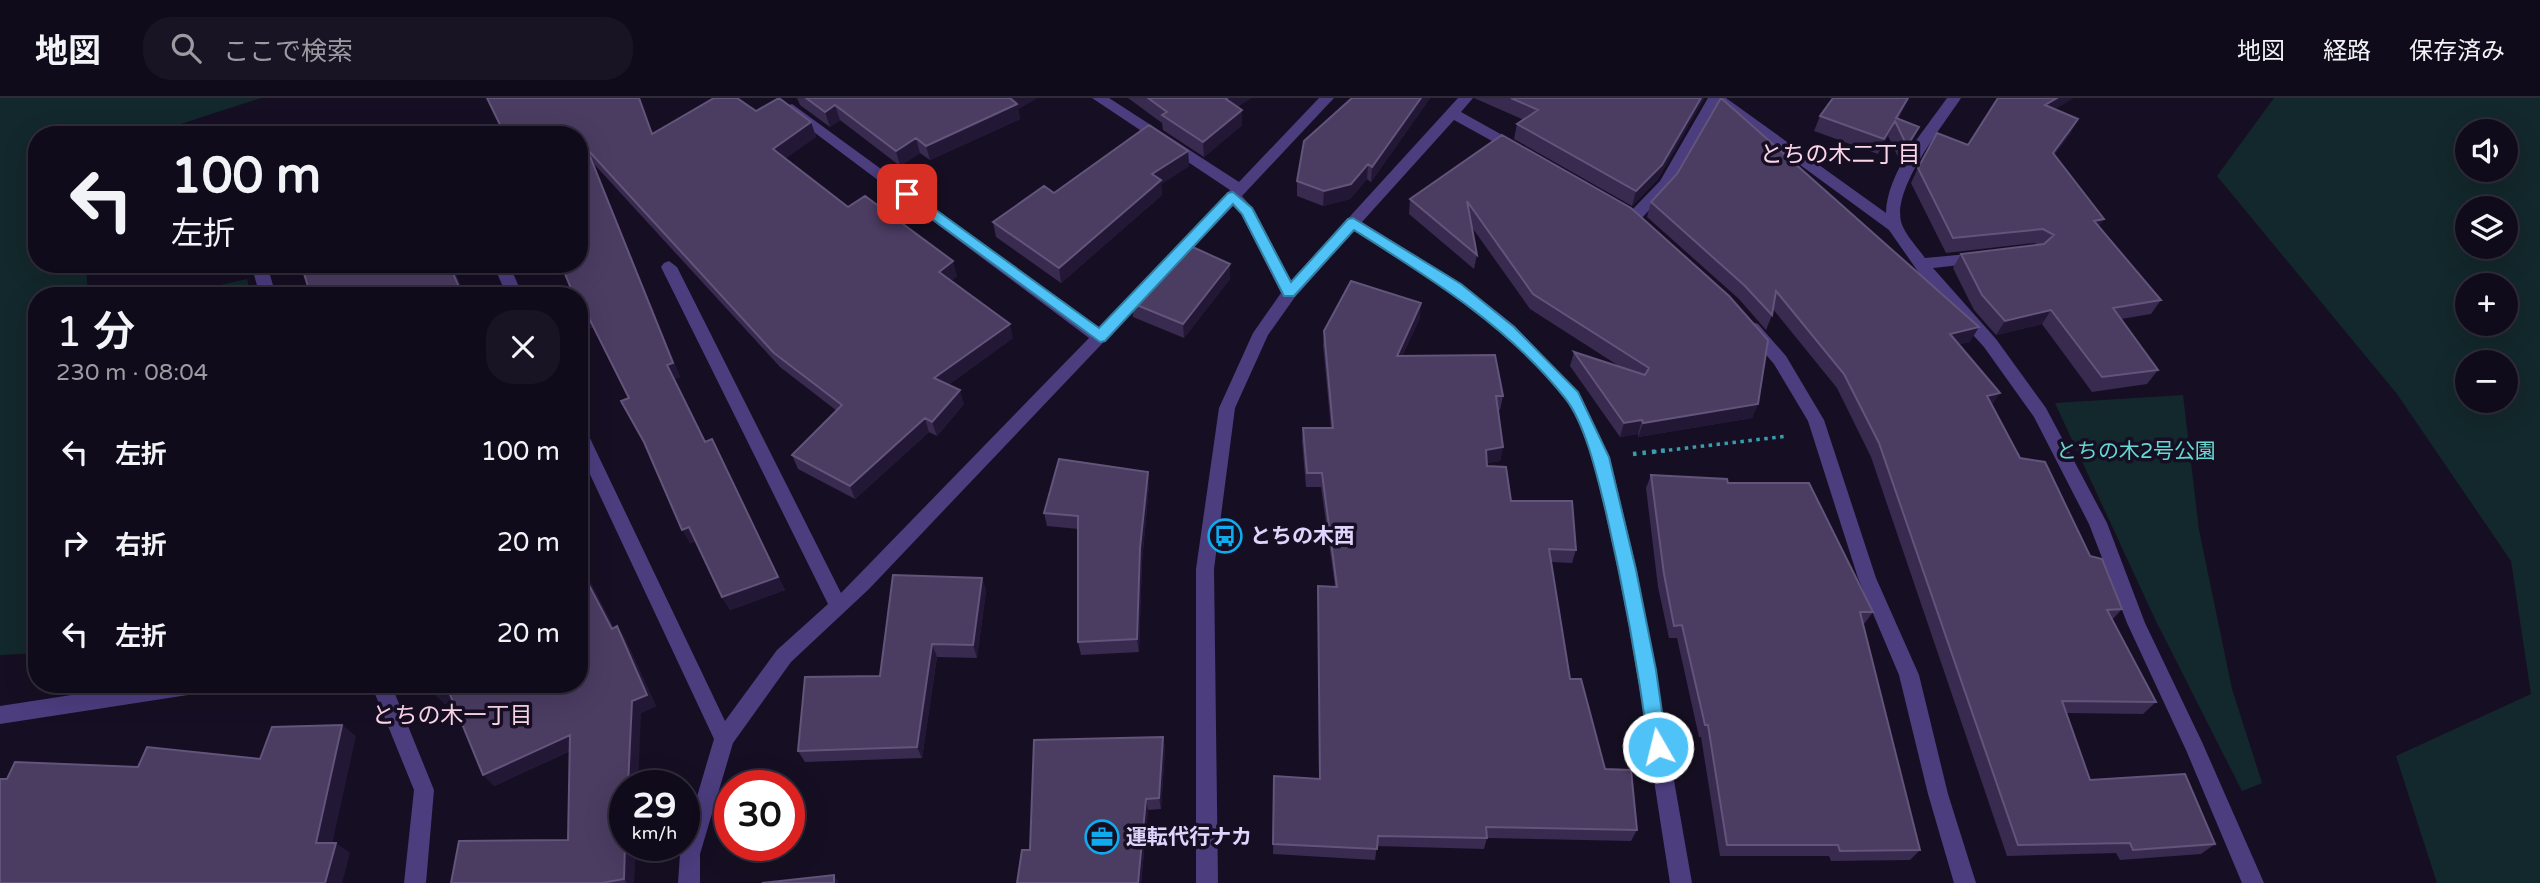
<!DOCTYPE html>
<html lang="ja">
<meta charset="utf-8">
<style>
:root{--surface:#100b1a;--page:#191423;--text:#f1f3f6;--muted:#9c9ba2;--line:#302b39}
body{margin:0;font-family:"Varela Round","Noto Sans JP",sans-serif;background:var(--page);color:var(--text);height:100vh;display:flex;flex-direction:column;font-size:26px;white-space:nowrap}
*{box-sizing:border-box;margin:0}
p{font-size:23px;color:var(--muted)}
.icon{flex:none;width:38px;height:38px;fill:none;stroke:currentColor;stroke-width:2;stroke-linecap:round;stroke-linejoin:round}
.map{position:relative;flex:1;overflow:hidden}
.panel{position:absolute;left:28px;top:189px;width:560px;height:406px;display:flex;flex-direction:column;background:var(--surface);border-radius:28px;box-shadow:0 7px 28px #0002,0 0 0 2px var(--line)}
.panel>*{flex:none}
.hud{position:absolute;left:28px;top:28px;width:560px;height:147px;border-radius:28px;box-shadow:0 7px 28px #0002,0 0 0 2px var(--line);background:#100b1a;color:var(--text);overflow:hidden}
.fabs{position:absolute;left:2455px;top:21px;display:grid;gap:14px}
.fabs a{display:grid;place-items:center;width:63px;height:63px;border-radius:50%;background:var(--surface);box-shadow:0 7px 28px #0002,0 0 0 2px var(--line);font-size:35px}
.speed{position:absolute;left:609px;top:672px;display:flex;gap:14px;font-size:35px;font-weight:700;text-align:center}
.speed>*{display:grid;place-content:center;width:91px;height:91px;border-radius:50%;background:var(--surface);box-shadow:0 7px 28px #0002,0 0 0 2px var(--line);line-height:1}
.speed small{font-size:18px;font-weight:400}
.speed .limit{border:10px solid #d22;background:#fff;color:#111}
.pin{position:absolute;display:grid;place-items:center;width:60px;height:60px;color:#fff;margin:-30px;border-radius:14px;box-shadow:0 4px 10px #0006}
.me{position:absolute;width:77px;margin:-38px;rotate:352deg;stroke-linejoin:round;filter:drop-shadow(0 0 5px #0008)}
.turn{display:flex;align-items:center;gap:24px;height:147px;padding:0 28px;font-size:32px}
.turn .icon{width:91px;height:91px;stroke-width:2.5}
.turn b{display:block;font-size:49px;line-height:60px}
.round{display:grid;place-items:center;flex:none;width:74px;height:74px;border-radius:28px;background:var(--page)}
.head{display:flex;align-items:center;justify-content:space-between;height:119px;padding:0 28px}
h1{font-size:42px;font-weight:600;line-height:52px}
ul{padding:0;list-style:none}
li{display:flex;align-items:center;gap:21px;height:91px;padding:0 28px}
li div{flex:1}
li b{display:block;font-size:26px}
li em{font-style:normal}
header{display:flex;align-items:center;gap:42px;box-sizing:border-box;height:98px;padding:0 35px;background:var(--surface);border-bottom:2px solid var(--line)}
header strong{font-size:33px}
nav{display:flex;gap:38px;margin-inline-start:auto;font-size:24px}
.search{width:490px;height:63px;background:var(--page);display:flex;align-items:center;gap:18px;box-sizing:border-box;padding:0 24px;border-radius:28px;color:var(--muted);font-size:26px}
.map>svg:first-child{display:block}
</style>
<header>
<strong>地図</strong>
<div class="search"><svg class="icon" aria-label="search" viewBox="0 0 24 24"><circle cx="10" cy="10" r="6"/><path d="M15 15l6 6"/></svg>ここで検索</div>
<nav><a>地図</a><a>経路</a><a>保存済み</a></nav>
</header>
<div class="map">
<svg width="2540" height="785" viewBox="0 0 2540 785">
<rect width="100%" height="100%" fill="#160f23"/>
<!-- green -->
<path fill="#13282c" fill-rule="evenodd" d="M0 0H261L147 37H37V166H86L88 198H37V555L0 557Z
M2274 0H2540V785H2437L2396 658 2531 596 2511 463 2397 296 2217 78ZM2468 33H2506V72H2468ZM2468 110H2506V149H2468ZM2468 187H2506V226H2468ZM2468 264H2506V303H2468Z
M247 181 251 198H172Z
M2183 297 2199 432 2232 591 2262 685 2242 693 2155 521 2055 305Z"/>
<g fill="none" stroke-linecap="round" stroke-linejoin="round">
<!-- path-far1 -->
<path stroke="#369eae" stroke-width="3.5" stroke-dasharray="3.5 4.5" stroke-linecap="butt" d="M1653 354 1788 338"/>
<!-- path -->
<path stroke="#369eae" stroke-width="4.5" stroke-dasharray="3.5 6" stroke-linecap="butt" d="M1633 356 1669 352"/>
<!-- minor -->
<path fill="#4c3d7f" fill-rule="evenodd" d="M1092 0H1109L1239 84 1319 0H1334L1242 98 1255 113 1291 183 1458 0H1473L1461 14 1522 48 1524 51 1522 54H1512L1454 22 1362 124 1462 186 1515 228 1581 298 1610 360 1637 472 1692 785H1670C1650 661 1634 536 1605 414 1598 382 1585 326 1565 300 1508 228 1430 181 1354 133L1295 199 1268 237 1235 310 1214 471 1218 785H1196V471L1219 310 1253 235 1281 195 1241 116 1233 108 1178 166H1168L1165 162 1168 158 1230 92Z
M1708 0H1726L1886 115C1887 74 1924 33 1947 0H1961C1943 28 1887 96 1903 129 1908 140 1918 150 1925 160L1979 155 1987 160 1979 165 1933 170 1996 241 2046 310 2107 425 2145 525 2202 644 2264 785H2242L2186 652 2127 525 2089 426 2034 319 1984 249 1926 185 1889 132 1718 7 1670 90 1639 123H1629L1626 119 1629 115 1660 83Z
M792 6 1099 230 1140 187H1152L1154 191 869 491 791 564 733 645 700 756V785H678L680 756 714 641 579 353V327L585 329 587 334 725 623 777 552 828 506 661 169 664 165 669 163 677 169 841 495 1089 240 787 14V8Z
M251 166H267L276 198H260Z
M493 166H509L523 198H507Z
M1752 224 1758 226 1786 258 1824 322 1876 480 1919 577 1948 696 1976 785H1954L1928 696 1899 577 1858 480 1808 323 1774 266 1746 234 1744 230Z
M143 586H210L208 592 201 595 0 626V608Z
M371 586H391L434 692 426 785H404L414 692Z"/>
</g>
<!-- wall -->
<path fill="#392a4f" d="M487 0 653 35 756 13 811 24 816 39 785 60 848 109 957 178 951 183 1013 240 948 287 964 306 937 338 929 334 855 401 798 371 792 357 837 313 780 269 594 66 680 279 674 281 705 344 785 492 730 512 722 499 696 443 690 445 629 300 594 229 590 230 582 216 579 166Z
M797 0H1037L1018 11 1020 21 930 62 920 55 900 68 840 22 830 29 800 7Z
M1128 0H1251L1237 9 1242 27 1204 59 1163 32 1162 25Z
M1352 0H1430L1371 84 1367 81 1350 101 1323 108 1297 98V83Z
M1474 0H1704L1658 81 1632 108 1514 41 1517 26 1524 22Z
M1833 0H1909L1898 21 1919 29 1912 44 1900 63 1888 38 1878 56 1814 33 1820 18Z
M2055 11 2078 21 2070 36 2054 57 2099 129 2161 202 2151 216 2121 221 2158 272 2147 286 2092 294 2042 226 1996 237 1974 212 1953 170 1961 156 2037 147 2035 145 1946 155 1911 85 1918 70 1968 47Z
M1502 37 1758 306 1752 320 1638 339V336L1620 339 1570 268 1574 254 1622 270 1530 211 1471 128 1477 157 1474 171 1409 116 1410 101Z
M1188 53 1189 68 1161 86 1162 97 1061 185 996 139 993 124 1054 95Z
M1651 104 1970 244 1958 246 2020 360 2090 458 2122 511 2112 522 2156 604 2143 616 2067 615 2090 682 2215 746 2201 756 2120 762 2116 755 2007 758 1871 359 1837 290 1773 211 1772 217 1766 232 1739 201 1647 119Z
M1230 181 1184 240 1133 219 1132 205Z
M1420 220 1402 258 1503 298 1500 312H1498L1503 349 1500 363 1487 365V368L1511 403 1576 452 1572 465 1551 464 1570 581 1605 671 1637 732 1631 743 1487 740 1484 751 1377 748 1375 762 1273 756 1274 678 1319 681 1318 488H1335L1321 389H1306L1302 343 1303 330H1331L1323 247 1324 233Z
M1651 377 1728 385 1873 514 1864 526H1863L1920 752 1910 762 1831 763 1829 758H1720L1701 639H1699L1677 540H1669L1658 489 1646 390Z
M1149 387 1142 463 1139 554 1081 557 1078 544V431L1047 428 1044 415Z
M579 466 584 472 614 530 617 528 625 541 656 608 641 615 625 747H635L634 785H451L568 742 570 653 494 688 452 603 445 606 434 595 579 586Z
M982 480 986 493 977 560 937 559 922 660 805 664 798 653 880 578Z
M1163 639 1165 651 1161 711 1148 712 1141 785H1017Z"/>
<!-- shaded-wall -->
<path fill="#231736" d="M1009 0H1037L1018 11 1020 21 930 62 926 48Z
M1227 0H1251L1226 16V1Z
M1421 0H1430L1371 84 1372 69Z
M1701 0H1704L1703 3 1658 81 1632 108 1636 93Z
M1908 0H1909L1895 25V24Z
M2057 0H2074L2037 22 2045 7Z
M835 7 840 22 830 29 825 14Z
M1242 12V27L1204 59 1203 44Z
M2078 21 2070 36 2044 70 2053 55Z
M1895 23 1888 38 1878 56 1884 41Z
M811 24 816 39 778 66 773 51Z
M1919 29 1912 44 1900 63 1907 48Z
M916 40 920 55 900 68 896 53Z
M587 51 594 66 680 279 674 281 667 267Z
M1188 53 1189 68 1161 86 1162 97 1061 185 1059 170 1152 76Z
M1368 66 1367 81 1350 101 1323 108 1324 93Z
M2104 121 2095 136 2094 123Z
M953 163 957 178 943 189 939 174Z
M449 166H452L466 198H463Z
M1230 166V181L1184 240 1183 226Z
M1421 205 1420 220 1395 272 1397 258Z
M2051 212 2042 226 1996 237 2005 223Z
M586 214 594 229 590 230 582 216Z
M1010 226 1013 240 938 294 934 280Z
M1979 229 1970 244 1941 251 1950 236Z
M960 292 964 306 937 338 932 324Z
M2000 295 1991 309 1987 298Z
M1758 306 1752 320 1638 339 1643 325Z
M925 320 929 334 855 401 850 388Z
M1642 322 1638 336 1620 339 1624 325Z
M1503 349 1500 363 1483 366 1486 352Z
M719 355 785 492 730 512 722 499Z
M1148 374 1149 387 1142 463 1139 554 1137 541 1140 450Z
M689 429 697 442 690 445 682 432Z
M579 466 584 472 621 543 612 531 579 468Z
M982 480 986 493 977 560 973 547Z
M617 528 625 541 656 608 641 615 638 688H628Z
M932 546 937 559 922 660 917 649Z
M447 589 458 600 445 606 434 595Z
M342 627 356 638 330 756 316 745Z
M570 637 580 648 494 688 483 677Z
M1163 639 1165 651 1161 711 1159 700Z
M1146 701 1148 712 1141 785H1138Z
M336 745 350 755 342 785H325Z
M625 747H635L634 785H627L624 781Z
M834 777 839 785H834Z"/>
<!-- building -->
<path fill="#4b3c62" stroke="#62547a" stroke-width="2" d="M487 0H639L652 36 714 0H737L756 13 779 0 811 24 773 51 848 109 865 98 953 163 939 174 1010 226 934 280 960 292 932 324 925 320 850 388 792 357 842 307 774 255 587 51 673 265 667 267 705 344 712 341 778 479 722 499 689 429 682 432 644 344 621 303 629 300 586 214 582 216 579 210V198H574L561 166H579V37H505Z
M806 0H1010L1017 6 926 48 916 40 896 53 835 7 825 14Z
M1148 0H1227L1226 1 1242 12 1203 44 1162 17 1167 14Z
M1352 0H1421L1372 69 1368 66 1351 86 1324 93 1297 83 1304 43Z
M1511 0H1701L1662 67 1636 93 1517 26 1538 12Z
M1721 0 1979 229 1950 236 2000 295 1987 298 2020 360 2045 364 2090 458 2102 461 2122 511 2107 512 2156 604 2062 603 2090 682 2185 676 2215 746 2133 752 2130 745 2018 747 1879 345 1844 276 1776 193 1772 217 1744 187 1651 104 1677 76Z
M1833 0H1908L1896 20 1919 29 1907 48 1895 23 1884 41 1820 18Z
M1998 0H2057L2045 7 2078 21 2053 55 2104 121 2094 123 2161 202 2113 210 2158 272 2102 279 2051 212 2005 223 1982 197 1961 156 2044 146 2054 137 2043 131 1953 140 1918 70 1937 35 1968 47Z
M1149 27 1188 53 1152 76 1161 82 1059 170 993 124 1044 88 1054 95Z
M1502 37 1631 110 1729 198 1768 242 1758 306 1643 325 1642 322 1624 325 1574 254 1645 277 1649 270 1533 196 1467 103 1477 157 1410 101Z
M1186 146 1230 166 1183 226 1132 205Z
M301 166H449L463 198H311Z
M1351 183 1421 205 1397 258 1495 257 1503 298H1496L1503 349 1486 352 1487 368 1506 369 1511 403H1572L1576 452 1549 451 1570 581H1581L1605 671 1631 672 1637 732 1486 729 1487 740 1378 738 1377 751 1273 746 1274 678 1320 681 1318 488 1337 489 1322 375H1307L1303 330H1333L1324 233Z
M1059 361 1148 374 1140 450 1137 541 1078 544V418L1044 415Z
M1651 377 1727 381 1728 385H1809L1873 514H1860L1920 752 1840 753 1838 747H1727L1708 627H1705L1682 527 1674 528 1664 476Z
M579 468 612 531 617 528 647 597 632 603 628 688H625V747L624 781 602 785H451L459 743 568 742 570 637 483 677 447 589 434 595 430 586H579Z
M893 477 982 480 973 547 932 546 917 649 798 653 805 579 880 578Z
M342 627 316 745H336L325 785H0V681H7L15 664 138 669 147 649 260 661 272 629Z
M1163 639 1159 700 1146 701 1138 785H1017L1022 752H1030L1034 642Z
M834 777V785H762Z"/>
<!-- route -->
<path fill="#4fc3f7" stroke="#337fa1" stroke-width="2" d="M907 91 1099 230 1228 95 1233 94 1252 110 1291 184 1348 121 1353 120 1461 186 1514 229 1578 294 1609 359 1636 472 1656 572 1667 649 1664 655 1658 658 1651 655 1649 649C1638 570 1624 492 1606 414 1598 382 1586 326 1565 300 1508 228 1430 180 1354 132L1294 198H1284L1242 116 1233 106 1105 243 1100 244 902 99 900 96Z"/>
<!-- icons -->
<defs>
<symbol id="bus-ring" viewBox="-11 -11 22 22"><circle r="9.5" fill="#160f23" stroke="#0eacee" stroke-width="1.5"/><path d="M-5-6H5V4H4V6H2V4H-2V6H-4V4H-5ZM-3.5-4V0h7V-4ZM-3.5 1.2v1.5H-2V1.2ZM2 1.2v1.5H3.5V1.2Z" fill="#0eacee"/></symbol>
<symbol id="office-ring" viewBox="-11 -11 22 22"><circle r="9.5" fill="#160f23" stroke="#0eacee" stroke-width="1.5"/><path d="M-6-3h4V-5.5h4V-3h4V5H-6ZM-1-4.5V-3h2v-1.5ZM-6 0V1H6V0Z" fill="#0eacee"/></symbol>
</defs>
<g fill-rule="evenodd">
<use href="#bus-ring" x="1206" y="419" width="38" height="38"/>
<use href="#office-ring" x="1083" y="720" width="38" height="38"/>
</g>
<g text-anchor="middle" stroke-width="7" stroke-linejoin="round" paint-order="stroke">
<!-- park labels -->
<g font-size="21" fill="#64d8d1" stroke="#160f23">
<text x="2136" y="360">とちの木2号公園</text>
</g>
<!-- poi labels -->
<g font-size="21" font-weight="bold" fill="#e0d4fc" stroke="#160f23" text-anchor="start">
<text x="1250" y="445">とちの木西</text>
<text x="1126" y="746">運転代行ナカ</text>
</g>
<!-- neighbourhood labels -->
<g font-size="23" fill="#fcd5e7" stroke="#160f23">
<text x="1840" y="64">とちの木二丁目</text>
<text x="452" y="625">とちの木一丁目</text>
</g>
</g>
</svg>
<div class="fabs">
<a><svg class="icon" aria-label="sound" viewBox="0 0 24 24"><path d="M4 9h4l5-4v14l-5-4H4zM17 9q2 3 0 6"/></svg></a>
<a><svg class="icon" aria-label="layers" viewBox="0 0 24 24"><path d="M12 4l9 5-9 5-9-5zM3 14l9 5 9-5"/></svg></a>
<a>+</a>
<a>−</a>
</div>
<div class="speed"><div>29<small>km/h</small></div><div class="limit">30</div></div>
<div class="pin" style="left:907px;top:96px;background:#d93025"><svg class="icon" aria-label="arrive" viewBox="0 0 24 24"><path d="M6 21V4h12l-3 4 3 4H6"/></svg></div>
<svg class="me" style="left:1658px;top:649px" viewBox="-20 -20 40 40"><circle r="17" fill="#4fc3f7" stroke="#fff" stroke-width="3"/><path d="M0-11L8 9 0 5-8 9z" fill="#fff"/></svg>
<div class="hud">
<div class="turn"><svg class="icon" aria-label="left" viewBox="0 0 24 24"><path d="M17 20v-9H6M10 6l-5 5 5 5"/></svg><div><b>100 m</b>左折</div></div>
</div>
<section class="panel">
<div class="head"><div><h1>1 分</h1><p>230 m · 08:04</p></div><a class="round"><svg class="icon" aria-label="close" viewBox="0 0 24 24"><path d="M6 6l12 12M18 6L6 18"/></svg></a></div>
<ul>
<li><svg class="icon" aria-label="left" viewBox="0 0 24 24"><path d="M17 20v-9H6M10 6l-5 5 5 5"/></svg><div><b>左折</b></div><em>100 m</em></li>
<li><svg class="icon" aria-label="right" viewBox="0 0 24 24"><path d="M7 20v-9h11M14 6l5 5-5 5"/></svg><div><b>右折</b></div><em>20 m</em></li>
<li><svg class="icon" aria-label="left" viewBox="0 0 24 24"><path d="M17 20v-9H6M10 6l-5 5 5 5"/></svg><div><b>左折</b></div><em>20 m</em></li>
</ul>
</section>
</div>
